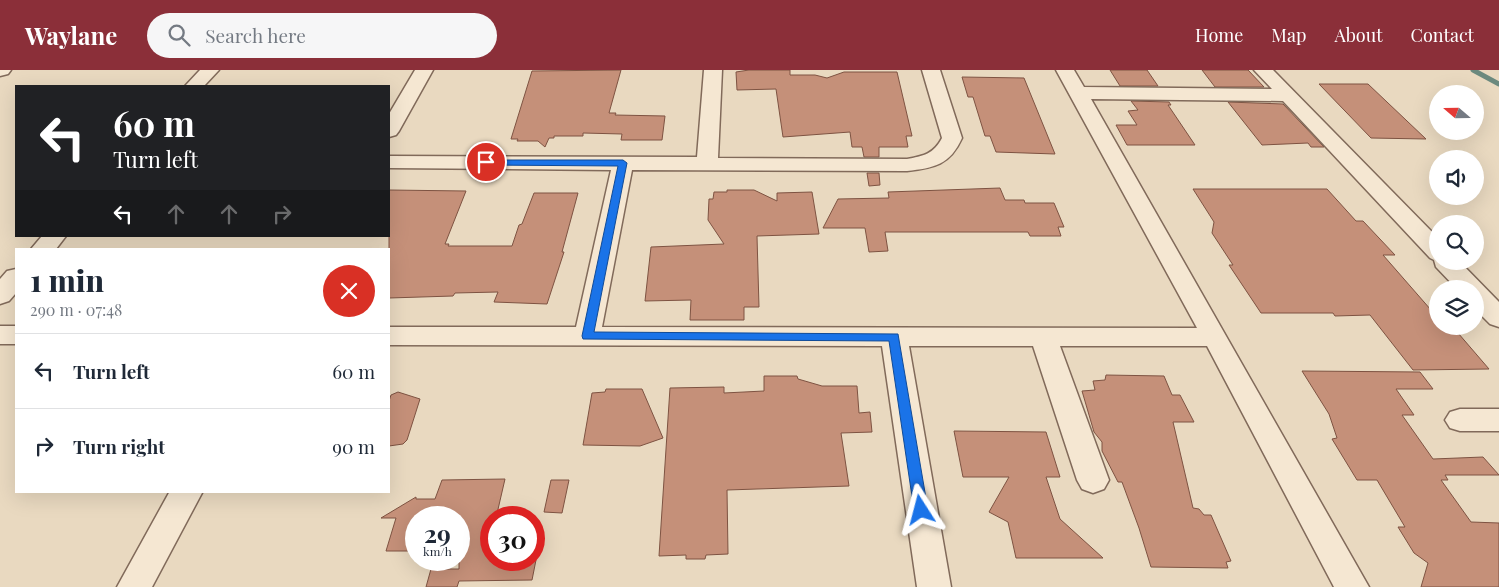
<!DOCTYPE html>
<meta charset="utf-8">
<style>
:root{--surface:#fff;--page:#f6f6f7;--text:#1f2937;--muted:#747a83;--line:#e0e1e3;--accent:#8b2f39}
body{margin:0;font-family:"Playfair Display",serif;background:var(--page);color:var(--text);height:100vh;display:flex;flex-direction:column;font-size:19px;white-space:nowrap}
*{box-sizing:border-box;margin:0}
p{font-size:16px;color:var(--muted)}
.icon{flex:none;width:28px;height:28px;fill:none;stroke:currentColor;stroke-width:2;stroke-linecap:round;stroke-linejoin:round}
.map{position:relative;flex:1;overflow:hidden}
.drawer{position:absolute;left:15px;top:178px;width:375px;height:245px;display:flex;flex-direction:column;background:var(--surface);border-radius:0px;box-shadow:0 5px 20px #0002}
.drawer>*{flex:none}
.top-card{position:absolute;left:15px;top:15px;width:375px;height:152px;border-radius:0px;box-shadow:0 5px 20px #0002;background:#202124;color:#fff;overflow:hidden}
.needle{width:32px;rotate:290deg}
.fabs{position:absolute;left:1429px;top:15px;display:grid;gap:10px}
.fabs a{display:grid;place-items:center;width:55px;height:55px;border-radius:50%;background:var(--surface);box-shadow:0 5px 20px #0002;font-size:25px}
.speed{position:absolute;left:405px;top:436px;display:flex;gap:10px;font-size:25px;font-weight:700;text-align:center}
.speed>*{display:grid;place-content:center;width:65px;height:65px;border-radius:50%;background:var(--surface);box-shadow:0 5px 20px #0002;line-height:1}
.speed small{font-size:12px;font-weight:400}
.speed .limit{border:8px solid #d22;background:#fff;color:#111}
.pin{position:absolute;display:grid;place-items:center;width:42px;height:42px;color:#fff;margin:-21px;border:2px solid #fff;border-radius:50%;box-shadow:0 1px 5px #0007}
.me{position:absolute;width:55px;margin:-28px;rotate:351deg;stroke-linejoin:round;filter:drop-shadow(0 0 4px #0008)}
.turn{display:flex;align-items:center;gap:18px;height:105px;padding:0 15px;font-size:22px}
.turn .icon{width:65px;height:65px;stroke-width:2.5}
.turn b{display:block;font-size:35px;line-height:42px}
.lanes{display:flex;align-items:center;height:48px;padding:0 15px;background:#0003;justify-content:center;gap:25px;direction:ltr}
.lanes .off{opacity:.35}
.round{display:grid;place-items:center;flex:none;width:52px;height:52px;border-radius:26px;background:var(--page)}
.head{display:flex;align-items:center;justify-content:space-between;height:85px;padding:0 15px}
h1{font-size:30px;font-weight:800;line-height:38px}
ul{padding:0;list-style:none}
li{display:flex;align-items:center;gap:15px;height:75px;padding:0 15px;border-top:1px solid var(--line)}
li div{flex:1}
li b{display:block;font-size:19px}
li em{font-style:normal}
header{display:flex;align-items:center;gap:30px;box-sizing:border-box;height:70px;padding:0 25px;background:var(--accent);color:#fff}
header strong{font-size:24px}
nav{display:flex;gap:28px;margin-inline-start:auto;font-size:18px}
.search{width:350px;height:45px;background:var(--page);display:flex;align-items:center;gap:12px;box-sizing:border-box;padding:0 18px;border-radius:28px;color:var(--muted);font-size:19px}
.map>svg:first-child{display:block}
</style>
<header>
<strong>Waylane</strong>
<div class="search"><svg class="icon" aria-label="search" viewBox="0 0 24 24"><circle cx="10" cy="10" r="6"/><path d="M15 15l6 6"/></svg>Search here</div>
<nav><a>Home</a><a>Map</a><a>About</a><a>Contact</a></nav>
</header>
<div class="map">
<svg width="1499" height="517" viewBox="0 0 1499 517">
<rect width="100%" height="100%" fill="#e9d9c0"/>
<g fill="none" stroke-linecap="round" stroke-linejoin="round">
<!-- stream -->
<path stroke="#6b897e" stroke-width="5" d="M1473 0 1499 14"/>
</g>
<!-- building -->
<path fill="#c59079" stroke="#7e5342" d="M621 0 609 43H616L615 45 665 46 662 70H621L622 64 583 63V66H554V68H549L545 77 538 71H517L518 69H511L532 1Z
M749 0H790V5H815L827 8 844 2H897L912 66H906L908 77H879V87H864L862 77H852L850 62 783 67 776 19 737 20 736 2Z
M1110 0H1147L1158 16H1120Z
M1202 0H1248L1264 17H1215Z
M962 7 1024 8 1055 84 996 82 990 66H985L973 27H968Z
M1319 14H1368L1426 69 1371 68Z
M1131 31 1169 32 1171 35H1168L1195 75H1127L1116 55H1137L1128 41 1138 40Z
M1228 32 1283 34 1324 77H1311L1308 73 1262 75Z
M867 103H879L880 115 869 116Z
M1000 118 1005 130H1024L1025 133H1054L1064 157H1058L1061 166H1030L1028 162H885L888 181 869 182 865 158H823L838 129 889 128 888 122Z
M1193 119H1327L1356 151H1363L1395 185H1383L1438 248V256H1452L1489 299 1413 300 1370 245 1335 246 1333 243H1261L1229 195H1233L1212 163 1214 152Z
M389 120 466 121 445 174H449L448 176H512L519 155 522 154 534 123H578L562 182H564L547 234 494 232 498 222 455 223 453 226 389 228Z
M727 120H754L777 131V123L812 122 819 164 757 166 759 237H744V250H690L691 230 645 231 651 177 724 174 708 150 709 129H713L714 122H727Z
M1302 301 1420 302 1433 319H1396L1414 345H1402L1433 389 1483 387 1499 405H1445L1448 410H1441L1471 452 1499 453V517H1421L1428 493 1414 483 1398 457H1405L1377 410H1357L1332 369 1337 368 1329 344Z
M1106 305 1164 306 1172 325H1180L1194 352H1173L1193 438 1199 439 1204 445H1211L1231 491 1226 492 1228 498 1151 497 1139 458 1122 412H1118L1102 381V372L1094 362 1082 321 1095 320 1093 311 1105 310Z
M764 306H797L798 309 822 316H857L859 343 870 342 872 362 841 363 849 416 727 420 728 484 706 485 705 489H686V485L659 486 670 318 724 317V323L764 321Z
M606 319H642L663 368 640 376 583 375 592 323 605 322Z
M398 322 420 329 407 370 403 374 389 376V331L391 325Z
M954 361 1046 362 1060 407H1046L1060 449 1103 488H1016L1008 452 989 442 1009 407H963Z
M505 409 496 448H491V490H536L532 510 459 511 457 517H426L431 499H459V448H416V481H386L396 448H381L416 427V429H435L442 410Z
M551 410H569L562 443 544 442Z"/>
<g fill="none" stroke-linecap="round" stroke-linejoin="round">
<defs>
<path id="minor" d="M0 0H11L8 4 0 6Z
M200 0H219L204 16H185Z
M415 0H433L399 61 396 65 389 67V44Z
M704 0H722L718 88 907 89C923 86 934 84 942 68L922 0H940L962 68C950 95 934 98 907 101L632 100 602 257 1197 258 1056 0H1074L1084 17 1272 19 1254 0H1273L1438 168V191H1459L1499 232V257L1490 254 1475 239V219H1457L1436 197 1434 190 1430 188 1283 31 1091 29 1369 517H1334L1207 276H1060L1109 410 1104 419 1093 423 1082 419 1077 410 1033 276H909L951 517H917L882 276 389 275V257H576L611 100 389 98V86L697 87Z
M42 166H66L56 179H31Z
M16 199V223L9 231 0 234V209L7 201Z
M0 256H16V274H0Z
M1460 339H1499V361H1460L1450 358 1445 350 1450 342Z
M170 421H203L152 517H117Z"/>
</defs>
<!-- minor casing -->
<use href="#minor" stroke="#816a5a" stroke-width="3"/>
<!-- minor -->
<use href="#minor" fill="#f5e7d2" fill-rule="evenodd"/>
</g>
<!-- route -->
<path fill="#1a73e8" stroke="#114b97" d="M483 90H623L627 93 594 262 898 264 928 440 926 444 921 446 916 444 914 440 889 271 583 269 582 266 618 96 486 95 483 94Z"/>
</svg>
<div class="fabs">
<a><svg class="needle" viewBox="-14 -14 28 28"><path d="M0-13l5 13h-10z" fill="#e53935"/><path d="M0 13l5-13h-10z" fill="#747a83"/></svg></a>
<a><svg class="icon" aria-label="sound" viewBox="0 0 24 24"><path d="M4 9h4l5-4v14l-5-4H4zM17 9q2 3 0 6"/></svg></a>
<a><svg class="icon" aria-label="search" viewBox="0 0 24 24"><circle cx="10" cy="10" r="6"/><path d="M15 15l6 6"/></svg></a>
<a><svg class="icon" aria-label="layers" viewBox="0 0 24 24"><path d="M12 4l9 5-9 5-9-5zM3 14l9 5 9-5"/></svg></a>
</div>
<div class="speed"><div>29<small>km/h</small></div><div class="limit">30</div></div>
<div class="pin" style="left:486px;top:92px;background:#d93025"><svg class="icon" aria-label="arrive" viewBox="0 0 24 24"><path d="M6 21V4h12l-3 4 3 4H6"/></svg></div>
<svg class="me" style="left:921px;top:440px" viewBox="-20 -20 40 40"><path d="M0-17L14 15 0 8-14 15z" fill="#1a73e8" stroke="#fff" stroke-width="4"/></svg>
<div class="top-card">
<div class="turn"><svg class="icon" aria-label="left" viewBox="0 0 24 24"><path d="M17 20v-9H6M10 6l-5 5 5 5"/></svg><div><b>60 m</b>Turn left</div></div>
<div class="lanes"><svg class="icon" aria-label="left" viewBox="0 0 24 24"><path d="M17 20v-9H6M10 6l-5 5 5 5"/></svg><svg class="icon off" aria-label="ahead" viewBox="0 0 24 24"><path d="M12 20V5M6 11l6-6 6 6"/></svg><svg class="icon off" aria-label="ahead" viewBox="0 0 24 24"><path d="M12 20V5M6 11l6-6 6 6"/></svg><svg class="icon off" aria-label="right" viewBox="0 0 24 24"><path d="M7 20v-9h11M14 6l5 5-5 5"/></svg></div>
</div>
<section class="drawer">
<div class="head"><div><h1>1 min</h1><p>290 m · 07:48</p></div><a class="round" style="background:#d93025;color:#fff"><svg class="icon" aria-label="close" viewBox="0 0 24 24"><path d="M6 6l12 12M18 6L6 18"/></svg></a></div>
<ul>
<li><svg class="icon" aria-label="left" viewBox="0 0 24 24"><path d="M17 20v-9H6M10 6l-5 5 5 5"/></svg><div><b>Turn left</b></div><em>60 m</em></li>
<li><svg class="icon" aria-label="right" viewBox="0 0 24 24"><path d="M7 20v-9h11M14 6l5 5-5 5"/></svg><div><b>Turn right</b></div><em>90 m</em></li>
</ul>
</section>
</div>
